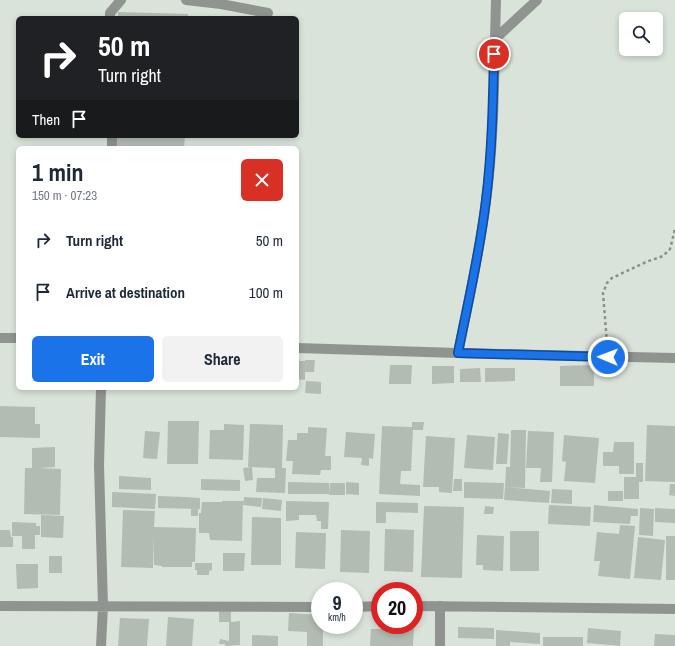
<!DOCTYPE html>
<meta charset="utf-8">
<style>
:root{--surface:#fff;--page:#f2f2f3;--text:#1f2937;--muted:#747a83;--accent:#1a73e8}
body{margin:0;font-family:"Archivo Narrow",sans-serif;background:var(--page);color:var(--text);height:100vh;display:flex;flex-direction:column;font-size:15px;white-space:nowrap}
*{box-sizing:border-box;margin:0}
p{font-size:13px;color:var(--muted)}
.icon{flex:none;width:22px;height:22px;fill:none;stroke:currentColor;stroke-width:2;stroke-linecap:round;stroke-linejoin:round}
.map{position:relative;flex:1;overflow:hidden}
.sheet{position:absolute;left:16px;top:146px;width:283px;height:244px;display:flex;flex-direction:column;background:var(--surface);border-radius:6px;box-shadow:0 2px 6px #0003}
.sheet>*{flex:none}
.guide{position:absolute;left:16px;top:16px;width:283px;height:122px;border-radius:6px;box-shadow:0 2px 6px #0003;background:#202124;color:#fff;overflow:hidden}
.buttons{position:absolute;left:619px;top:12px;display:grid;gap:8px}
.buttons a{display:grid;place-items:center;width:44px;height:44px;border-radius:6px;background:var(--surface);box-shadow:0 2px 6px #0003;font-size:20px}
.speed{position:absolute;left:311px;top:582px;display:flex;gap:8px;font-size:20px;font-weight:700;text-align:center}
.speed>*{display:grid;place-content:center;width:52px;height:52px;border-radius:50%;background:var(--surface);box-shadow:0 2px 6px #0003;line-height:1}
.speed small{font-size:10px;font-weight:400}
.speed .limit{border:6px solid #d22;background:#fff;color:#111}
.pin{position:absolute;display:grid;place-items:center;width:34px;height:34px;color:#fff;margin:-17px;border:2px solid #fff;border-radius:50%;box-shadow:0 1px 4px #0007}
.me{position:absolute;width:44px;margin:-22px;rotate:271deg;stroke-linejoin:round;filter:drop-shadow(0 0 3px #0008)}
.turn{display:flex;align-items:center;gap:14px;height:84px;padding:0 16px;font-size:18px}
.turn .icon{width:52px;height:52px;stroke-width:2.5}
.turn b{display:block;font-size:28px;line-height:34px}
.then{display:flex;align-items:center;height:38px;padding:0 16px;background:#0003;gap:8px;font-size:15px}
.round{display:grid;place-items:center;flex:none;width:42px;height:42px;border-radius:6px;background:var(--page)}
.summary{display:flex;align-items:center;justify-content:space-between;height:68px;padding:0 16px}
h1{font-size:24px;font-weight:800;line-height:30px}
.primary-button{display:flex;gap:8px;margin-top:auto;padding:8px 16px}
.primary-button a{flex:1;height:46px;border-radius:6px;background:var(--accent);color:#fff;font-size:16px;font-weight:800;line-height:46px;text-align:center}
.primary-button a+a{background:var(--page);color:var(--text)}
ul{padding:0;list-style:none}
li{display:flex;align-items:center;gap:12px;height:52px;padding:0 16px}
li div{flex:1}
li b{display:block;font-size:15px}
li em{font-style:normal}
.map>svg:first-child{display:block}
</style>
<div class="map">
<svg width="675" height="646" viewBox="0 0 675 646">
<rect width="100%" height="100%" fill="#d9e3d9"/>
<!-- building -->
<path fill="#b3bcb3" d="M118 12 188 14V18H118Z
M114 136H185L184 148H114Z
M305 360H315L314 372H305V380L297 379V361H305Z
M390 365H412L411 384H389Z
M594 365V386H560V366Z
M432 366H454V383L432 384Z
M480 368 481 382H460V369Z
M485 368H515V381L485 382Z
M306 381 321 382V394L305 393Z
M0 406 35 407V424H40V438L0 437Z
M168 421H199L198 464H167Z
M412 422H424L423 430H413L411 471H401L400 484 420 485V496L379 494 382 426 412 427Z
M224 424 244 425 243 460 209 459 210 430H224Z
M250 424 283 425 282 468H286L285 493 256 492 257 478H275V468L248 467Z
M647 425 675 426V482L645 481Z
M308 427 327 428 325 456H331V470H321L320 475 292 474 293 461H286L288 440H297V433H308Z
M511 430H526L525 488 505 487 506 467H510Z
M145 431 160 432 157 459 143 458Z
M528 431 554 432 552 482H540L541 468H526Z
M346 432 375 434 373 459 369 458V466L361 465 362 458 344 457Z
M498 433 509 434 507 464H496Z
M467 435 495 437 493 470 464 468Z
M564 435 599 438 595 483 564 481 566 462 562 461Z
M426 436 455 438 452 493 439 492V487H423Z
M614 442H634V474H619V466H603V452H613Z
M55 447V467L39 468 61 469 60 515 24 514 25 468H32V448Z
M636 463H643V482H639V499H624V477H636Z
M252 467 253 480 245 481 243 468Z
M119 476 151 478V490L119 489Z
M201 479 240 480V491L201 490Z
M454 479H462V491H453Z
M288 482 329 483V494H288Z
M346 482 359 483V495L346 494Z
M464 482 504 483 503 499 464 498Z
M330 483H345V495H329Z
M670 484H675V496L669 495Z
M505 487 550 491 549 503 504 500Z
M552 489 572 490V504L551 503Z
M608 491H623V501H608Z
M112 492 156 494 155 509 112 507Z
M158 496 185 497 184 503 185 497 200 498V509L158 508Z
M244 497 262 498 261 507 243 505Z
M263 498 282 500 281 511 262 509Z
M222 501H243L242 541 210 540 209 533H199V513H201L202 502H222Z
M286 501 329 502 328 529H321V521H317L316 515H299V520L286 521Z
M376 502 418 503V513L386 512V523H376Z
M549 505 591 507 590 526 548 524Z
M594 505 638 509V516H631L630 524 593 522Z
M424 506 464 507 462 578 421 577Z
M485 506 494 507 493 514H484Z
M640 508 654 509 653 536 639 535Z
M655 508 675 509V523L655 522Z
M191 509H198V516H191Z
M123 510 155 511 154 527 196 528 195 562H192V567H162V566L154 565V536L153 568 121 567Z
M41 515 64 516 63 538 41 537Z
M252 517 281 518V565H251Z
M12 522 36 523V526H40V535H35V549H22V536H12Z
M620 525 635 526 630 579 598 576 600 561H594L597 532 619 534Z
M385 529 414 530 413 572 384 571Z
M0 530H10L11 537H13V547H0Z
M341 530 370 531 369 573 340 572Z
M510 531H539V571H510Z
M296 532 326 533 325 569 295 568Z
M477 535 504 536 503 571 483 570V565H476Z
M666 536H675V580H666Z
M638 537 665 540 661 580 634 578Z
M223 553H245L244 571H223Z
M49 556H62V573H49Z
M195 563H212V570L209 571V575H197V570H195Z
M16 564H38V588L17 589Z
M219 608H231V622L240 621V645L225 646V644H219L220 639 229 641V622H219Z
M289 613 320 615V625H323V646H307V632L288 631Z
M168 617 194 619 192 646H166Z
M120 618 149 619 147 646H118Z
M384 625H414L413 646H370L371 629H384Z
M458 627 494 628V639L458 638Z
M588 628 621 631 620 646 587 643Z
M496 630 540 633V644L510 642V646H496Z
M655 634 675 635V646H654Z
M252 635 278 636V646H252Z
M543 637H583V646H543Z"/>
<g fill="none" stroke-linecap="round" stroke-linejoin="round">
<!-- path -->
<path stroke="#899189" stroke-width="2.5" stroke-dasharray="3 3" stroke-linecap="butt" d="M607 343 603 293 607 283 612 278 646 262 663 256 670 249 675 229"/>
<!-- minor -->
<path stroke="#909490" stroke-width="10" d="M186 0 221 4 268 13
M110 18V13L121 0
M495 39 537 0
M112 148V136
M0 338H18
M297 348 458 353 675 358
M458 353C468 303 480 252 486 201 495 134 494 67 496 0
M101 388 99 465 103 606 101 646
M0 606 320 607
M414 606 675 609
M354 607 380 606
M440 646V606"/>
</g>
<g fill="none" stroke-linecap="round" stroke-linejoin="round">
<defs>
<path id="route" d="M494 54C493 102 492 152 486 200 480 252 468 302 458 353L608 357"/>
</defs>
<!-- route casing -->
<use href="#route" stroke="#114b97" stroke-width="10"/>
<!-- route -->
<use href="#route" stroke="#1a73e8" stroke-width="7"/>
</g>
</svg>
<div class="buttons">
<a><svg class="icon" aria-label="search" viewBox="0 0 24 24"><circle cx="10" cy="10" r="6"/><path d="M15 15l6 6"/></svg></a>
</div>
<div class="speed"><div>9<small>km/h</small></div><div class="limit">20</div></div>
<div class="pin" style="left:494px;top:54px;background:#d93025"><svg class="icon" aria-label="arrive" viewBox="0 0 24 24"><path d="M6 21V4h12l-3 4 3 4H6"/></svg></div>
<svg class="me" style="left:608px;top:357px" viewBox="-20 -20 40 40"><circle r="17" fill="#1a73e8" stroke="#fff" stroke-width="3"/><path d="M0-11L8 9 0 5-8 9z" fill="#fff"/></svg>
<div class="guide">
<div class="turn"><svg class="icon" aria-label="right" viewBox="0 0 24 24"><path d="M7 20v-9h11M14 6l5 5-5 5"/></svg><div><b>50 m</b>Turn right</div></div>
<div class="then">Then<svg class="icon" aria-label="arrive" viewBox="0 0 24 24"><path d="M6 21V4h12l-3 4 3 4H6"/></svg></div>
</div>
<section class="sheet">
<div class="summary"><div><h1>1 min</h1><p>150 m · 07:23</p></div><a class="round" style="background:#d93025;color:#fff"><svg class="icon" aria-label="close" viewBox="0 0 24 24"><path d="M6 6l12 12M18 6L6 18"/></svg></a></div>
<ul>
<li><svg class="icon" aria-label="right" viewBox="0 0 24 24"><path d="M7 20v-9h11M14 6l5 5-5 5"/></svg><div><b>Turn right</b></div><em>50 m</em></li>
<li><svg class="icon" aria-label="arrive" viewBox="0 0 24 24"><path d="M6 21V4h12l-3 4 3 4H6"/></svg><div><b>Arrive at destination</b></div><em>100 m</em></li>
</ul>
<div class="primary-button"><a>Exit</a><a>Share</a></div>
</section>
</div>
